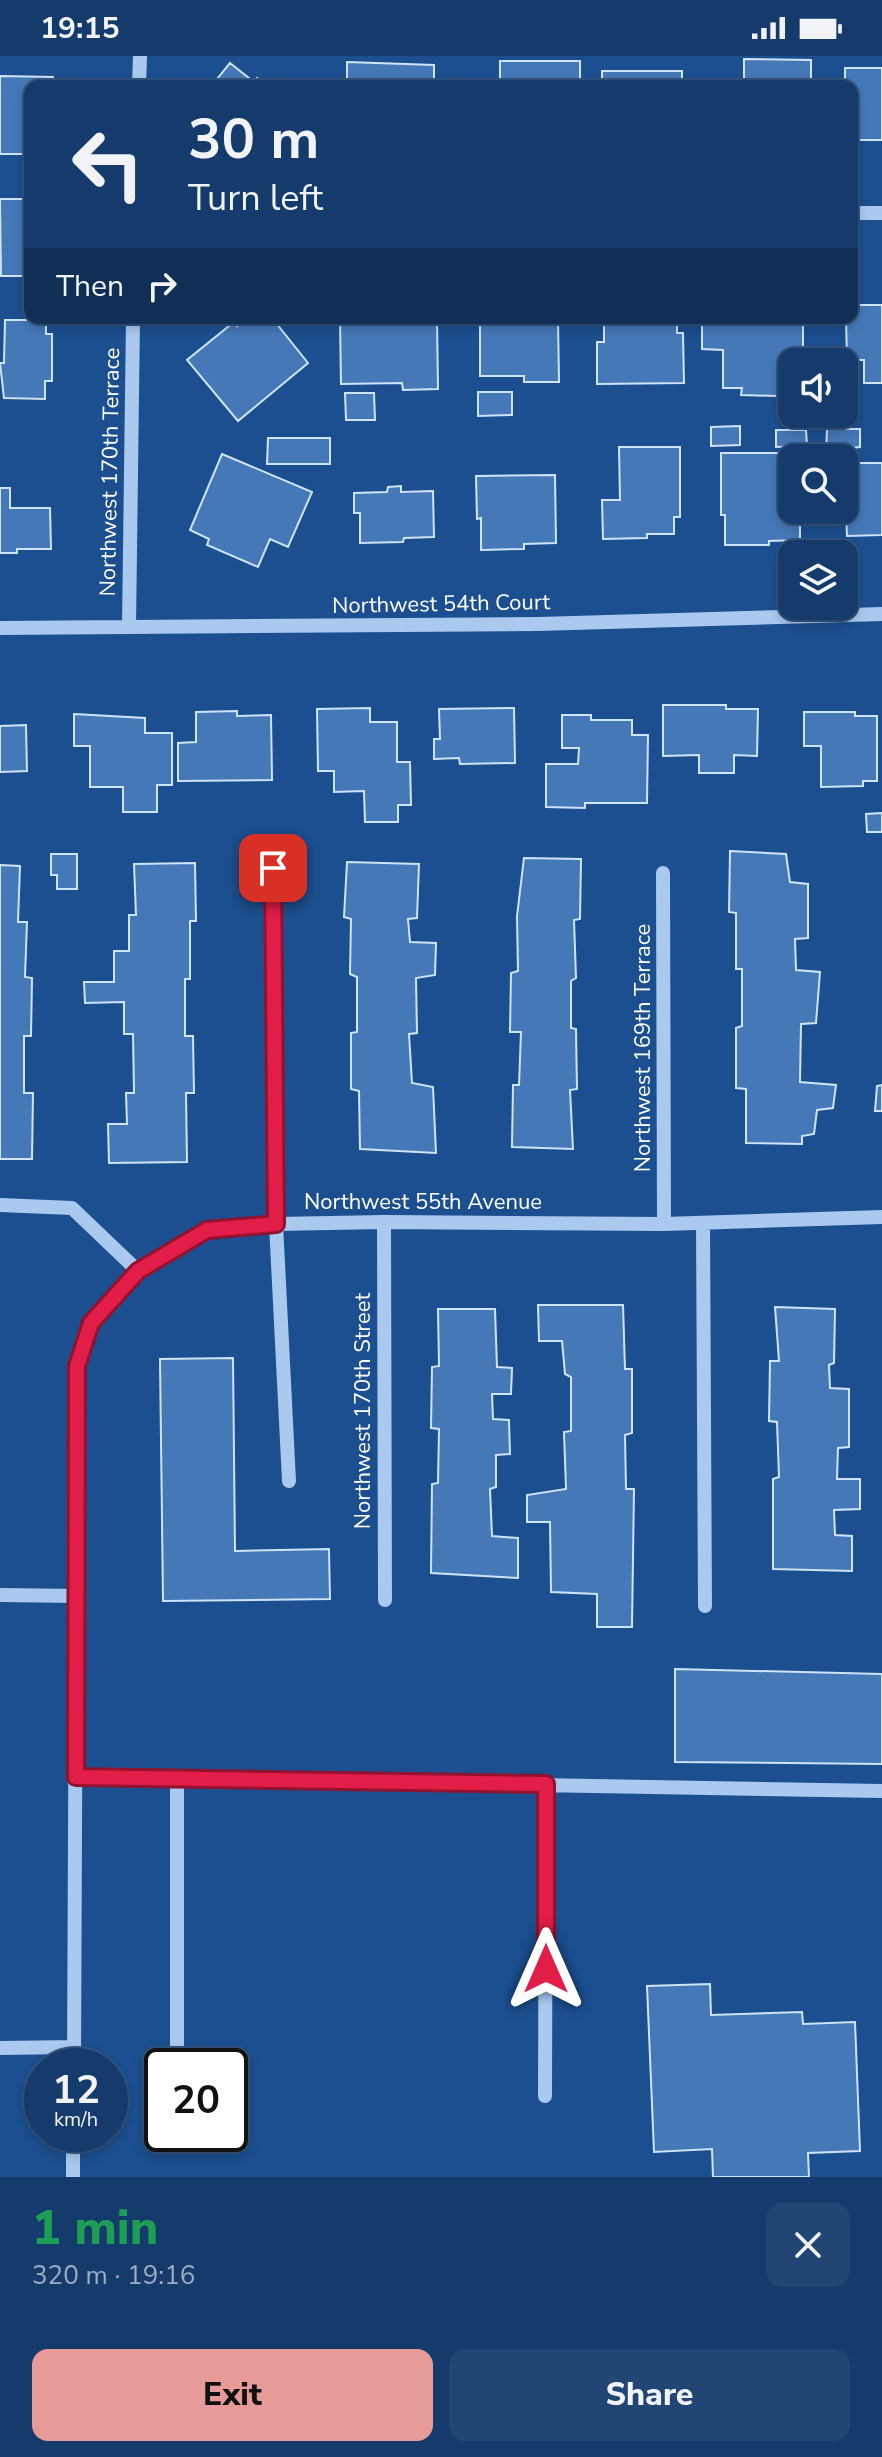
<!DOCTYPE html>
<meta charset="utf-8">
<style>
:root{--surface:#143b6b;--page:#214673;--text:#f1f3f6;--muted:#9dadc1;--line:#33557e;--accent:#e69b98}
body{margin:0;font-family:"Nunito Sans",sans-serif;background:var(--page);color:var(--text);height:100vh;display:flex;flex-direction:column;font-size:30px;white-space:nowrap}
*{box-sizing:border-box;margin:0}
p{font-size:26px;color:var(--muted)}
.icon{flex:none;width:44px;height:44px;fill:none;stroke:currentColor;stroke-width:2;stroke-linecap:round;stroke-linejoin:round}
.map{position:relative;height:2121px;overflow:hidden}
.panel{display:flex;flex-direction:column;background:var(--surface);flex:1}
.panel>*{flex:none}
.banner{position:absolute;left:24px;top:24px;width:834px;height:244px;border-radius:16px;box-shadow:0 4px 12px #0003,0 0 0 2px var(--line);background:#143b6b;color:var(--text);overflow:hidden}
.buttons{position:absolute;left:778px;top:292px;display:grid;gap:16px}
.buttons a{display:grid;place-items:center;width:80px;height:80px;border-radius:16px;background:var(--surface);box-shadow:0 4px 12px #0003,0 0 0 2px var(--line);font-size:40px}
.speed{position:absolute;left:24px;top:1992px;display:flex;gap:16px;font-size:40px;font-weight:700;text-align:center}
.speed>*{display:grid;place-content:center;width:104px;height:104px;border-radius:50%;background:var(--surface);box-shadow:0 4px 12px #0003,0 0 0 2px var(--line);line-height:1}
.speed small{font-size:20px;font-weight:400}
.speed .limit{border:4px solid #111;border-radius:12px;background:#fff;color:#111}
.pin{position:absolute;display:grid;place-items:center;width:68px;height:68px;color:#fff;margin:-34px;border-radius:16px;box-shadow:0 4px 12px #0006}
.me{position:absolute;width:88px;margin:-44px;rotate:0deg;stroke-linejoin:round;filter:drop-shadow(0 0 6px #0008)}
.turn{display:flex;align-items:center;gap:28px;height:168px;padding:0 32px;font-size:36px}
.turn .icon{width:104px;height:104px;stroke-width:2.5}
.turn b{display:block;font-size:56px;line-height:68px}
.then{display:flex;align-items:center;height:76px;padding:0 32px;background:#0003;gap:16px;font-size:30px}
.round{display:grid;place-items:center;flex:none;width:84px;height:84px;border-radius:16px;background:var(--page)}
.headline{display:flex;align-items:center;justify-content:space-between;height:136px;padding:0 32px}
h1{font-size:48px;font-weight:800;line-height:60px;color:#1e9e55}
.cta{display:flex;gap:16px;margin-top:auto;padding:16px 32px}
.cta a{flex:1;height:92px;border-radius:16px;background:var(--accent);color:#111;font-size:32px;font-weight:800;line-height:92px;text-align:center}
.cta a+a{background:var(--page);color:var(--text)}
.status{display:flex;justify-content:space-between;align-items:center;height:56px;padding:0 40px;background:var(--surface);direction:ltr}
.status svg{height:22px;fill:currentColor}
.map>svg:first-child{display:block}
</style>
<div class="status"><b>19:15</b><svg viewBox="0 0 49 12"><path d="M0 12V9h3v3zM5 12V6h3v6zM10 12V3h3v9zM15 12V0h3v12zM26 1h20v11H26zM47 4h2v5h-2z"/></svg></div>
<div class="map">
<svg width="882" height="2121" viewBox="0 0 882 2121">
<rect width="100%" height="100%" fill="#1b4f8f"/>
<!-- building -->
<path fill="#4478b7" stroke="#cfe3fa" stroke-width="2" d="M744 3 811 4V30H744Z
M500 5H580V30H500Z
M347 6 434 9V30H347Z
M230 7 254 26 257 22 266 30H217L221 25 218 22Z
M845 12H882V84H852V30H845Z
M602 15H682V30H602Z
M0 20 53 21V30H30V98H0Z
M0 143H30V220H1Z
M852 249H882V327H864V304H847L846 262H852Z
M247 262H272L308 307 238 365 187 304 234 266 237 270Z
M340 262H437L438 333 403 334 402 327 341 328Z
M480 262H558L559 326H524V320H480Z
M604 262H677V277H683L684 327 597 328V286H604Z
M702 262H803V306H792V315H778L777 340 741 339 742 332H723V294L702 293Z
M5 264H46V278H52V325H45V343L4 342 0 307H4Z
M844 318H858V353H844Z
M478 336H512V359L478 360Z
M345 337H374L375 364H346Z
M740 370V389L711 390V371Z
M827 373H860V391L850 392V399L826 398Z
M776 374H806L807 390 776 391Z
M268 382H330V408H267Z
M619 391H680V461H674V478H647V482L603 483 602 444H620Z
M721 397H808V402H792V454H800V484L769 485V489H725V459H721Z
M222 398 312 436 288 491 270 483 258 511 207 489 209 483 190 474Z
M844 407H882V479L847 480Z
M555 419 556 487 524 488V493L481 494V462L477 463 476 420Z
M401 430V436L433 435 434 481 404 482 403 486 360 487V457H354V437L387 436 388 431Z
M0 432H10V452H50L51 493H17V497H0Z
M663 649H726V653H758L757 700 734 699V717H699V699L663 700Z
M370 652V666H397V706H410L411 749H398V766H365L364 735 334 736V715H318L317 653Z
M514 652 515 707 460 708 459 702 434 703V683H440L439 653Z
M237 655V660L271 659 272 724 178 725V687L196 686V656Z
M804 656H855V660H877V725H863V730L821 731V690H804Z
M74 658 145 662V677H172V729H157V756H123V731H90V690H74Z
M562 659H591V664H632V679H648L647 747H585V752L546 751V708H578L579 692H562Z
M26 669 27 715 0 716V670Z
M882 757V776H867L866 758Z
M730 795 786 798 790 826 808 828V882L795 883 796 914 820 916 816 967 801 968 800 1026 836 1029 833 1052 817 1054 814 1078 802 1080V1088L746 1087V1033L736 1032V972L742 970V913H736V857L729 856Z
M51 798H77V833H57V819H51Z
M524 802 581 803 580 863 574 864 576 922 571 925V972L576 973 577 1033 570 1034 573 1093 512 1091 513 1029H519L521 976H510L511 917 518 915 517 860Z
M347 806 419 808 417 862 408 863 410 886 436 887 435 919 416 922 417 977 409 978 412 1027 433 1031 436 1097 360 1093 359 1035 351 1033V977L357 976V921L350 918 351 863 344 861Z
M195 807 196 865H190V923H185V980H193L194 1037H186L187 1106 109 1107 108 1068H127L126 1037H134L133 978H124V946L85 947 84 926H114V895H129V859H136L134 808Z
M0 809 20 810 18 866H27L25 921 32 922 31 980H24V1037H33L32 1103H0Z
M882 1029V1055H875L877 1030Z
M538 1249H623L625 1313H632V1377L625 1379 626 1433H634L632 1571H597V1538L551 1536 550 1466H527V1439L566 1433 564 1376 571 1375V1321L565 1318 562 1285H539Z
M775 1251 835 1253 834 1307 829 1309 830 1332 849 1333V1391L838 1392 837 1423H860V1453L834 1454 835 1479 852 1480V1515L773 1513V1423L779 1421 777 1366 769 1365 770 1305H779Z
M438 1253H495L497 1311 512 1312 511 1338H492L493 1363 509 1364 510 1398 496 1399V1431L490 1433 492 1480 518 1482V1522L431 1517 432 1428 438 1427 439 1373 431 1372 432 1311 439 1310Z
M233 1302 235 1495 329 1493 330 1543 163 1545 160 1303Z
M675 1613 882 1618V1708L675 1706Z
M710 1928 711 1959 802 1956 803 1968 855 1966 860 2095 808 2097 809 2121H713L712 2093 654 2096 647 1930Z"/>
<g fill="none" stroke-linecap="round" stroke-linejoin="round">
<!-- minor -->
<path stroke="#a9c9ee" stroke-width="14" d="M139 30 140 0
M852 157H882
M129 571 133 262
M0 572 538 568 882 558
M273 812 276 1168 289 1425
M663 817 664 1168
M0 1149 72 1152 138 1215
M384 1166 385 1544
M703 1167 705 1550
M0 1539 77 1540
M76 1721 882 1735
M0 1992 74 1991
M74 2010 77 1310 91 1267 138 1215 207 1174 276 1168 384 1166 664 1168 882 1161
M177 2010V1724
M545 2040 546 1728
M73 2121V2078"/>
</g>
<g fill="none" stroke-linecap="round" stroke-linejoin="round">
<defs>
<path id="route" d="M273 812 276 1168 207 1174 138 1215 91 1267 77 1310 76 1721 546 1728V1913"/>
</defs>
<!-- route casing -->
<use href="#route" stroke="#92132f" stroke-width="20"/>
<!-- route -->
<use href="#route" stroke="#e11d48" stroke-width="14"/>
</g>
<g text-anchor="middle" stroke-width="7" stroke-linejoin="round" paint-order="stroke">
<!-- street labels -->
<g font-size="22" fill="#fff" stroke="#1b4f8f">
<text transform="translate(109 416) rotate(-89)" y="8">Northwest 170th Terrace</text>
<text transform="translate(441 547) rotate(-1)" y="8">Northwest 54th Court</text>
<text transform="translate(642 992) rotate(-90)" y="8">Northwest 169th Terrace</text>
<text x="423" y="1153">Northwest 55th Avenue</text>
<text transform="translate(362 1355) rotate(-90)" y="8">Northwest 170th Street</text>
</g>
</g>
</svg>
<div class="buttons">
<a><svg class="icon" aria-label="sound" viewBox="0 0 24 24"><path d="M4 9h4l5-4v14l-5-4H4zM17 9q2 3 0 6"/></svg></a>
<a><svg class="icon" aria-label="search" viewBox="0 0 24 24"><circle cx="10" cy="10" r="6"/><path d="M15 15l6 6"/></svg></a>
<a><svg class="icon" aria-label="layers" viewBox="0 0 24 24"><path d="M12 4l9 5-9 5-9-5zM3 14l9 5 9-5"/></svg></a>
</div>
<div class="speed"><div>12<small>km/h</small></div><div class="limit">20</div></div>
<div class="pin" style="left:273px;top:812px;background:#d93025"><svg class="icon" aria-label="arrive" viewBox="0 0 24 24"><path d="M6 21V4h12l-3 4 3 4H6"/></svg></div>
<svg class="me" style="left:546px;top:1913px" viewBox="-20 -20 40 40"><path d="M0-17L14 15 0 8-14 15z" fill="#e11d48" stroke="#fff" stroke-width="4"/></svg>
<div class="banner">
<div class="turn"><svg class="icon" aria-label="left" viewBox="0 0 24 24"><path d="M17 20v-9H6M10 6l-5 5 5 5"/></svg><div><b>30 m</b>Turn left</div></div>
<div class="then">Then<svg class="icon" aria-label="right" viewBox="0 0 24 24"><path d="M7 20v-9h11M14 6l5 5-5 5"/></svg></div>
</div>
</div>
<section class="panel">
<div class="headline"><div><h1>1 min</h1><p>320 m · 19:16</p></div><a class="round"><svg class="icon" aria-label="close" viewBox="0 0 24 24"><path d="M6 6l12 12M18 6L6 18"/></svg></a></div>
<div class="cta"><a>Exit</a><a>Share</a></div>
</section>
